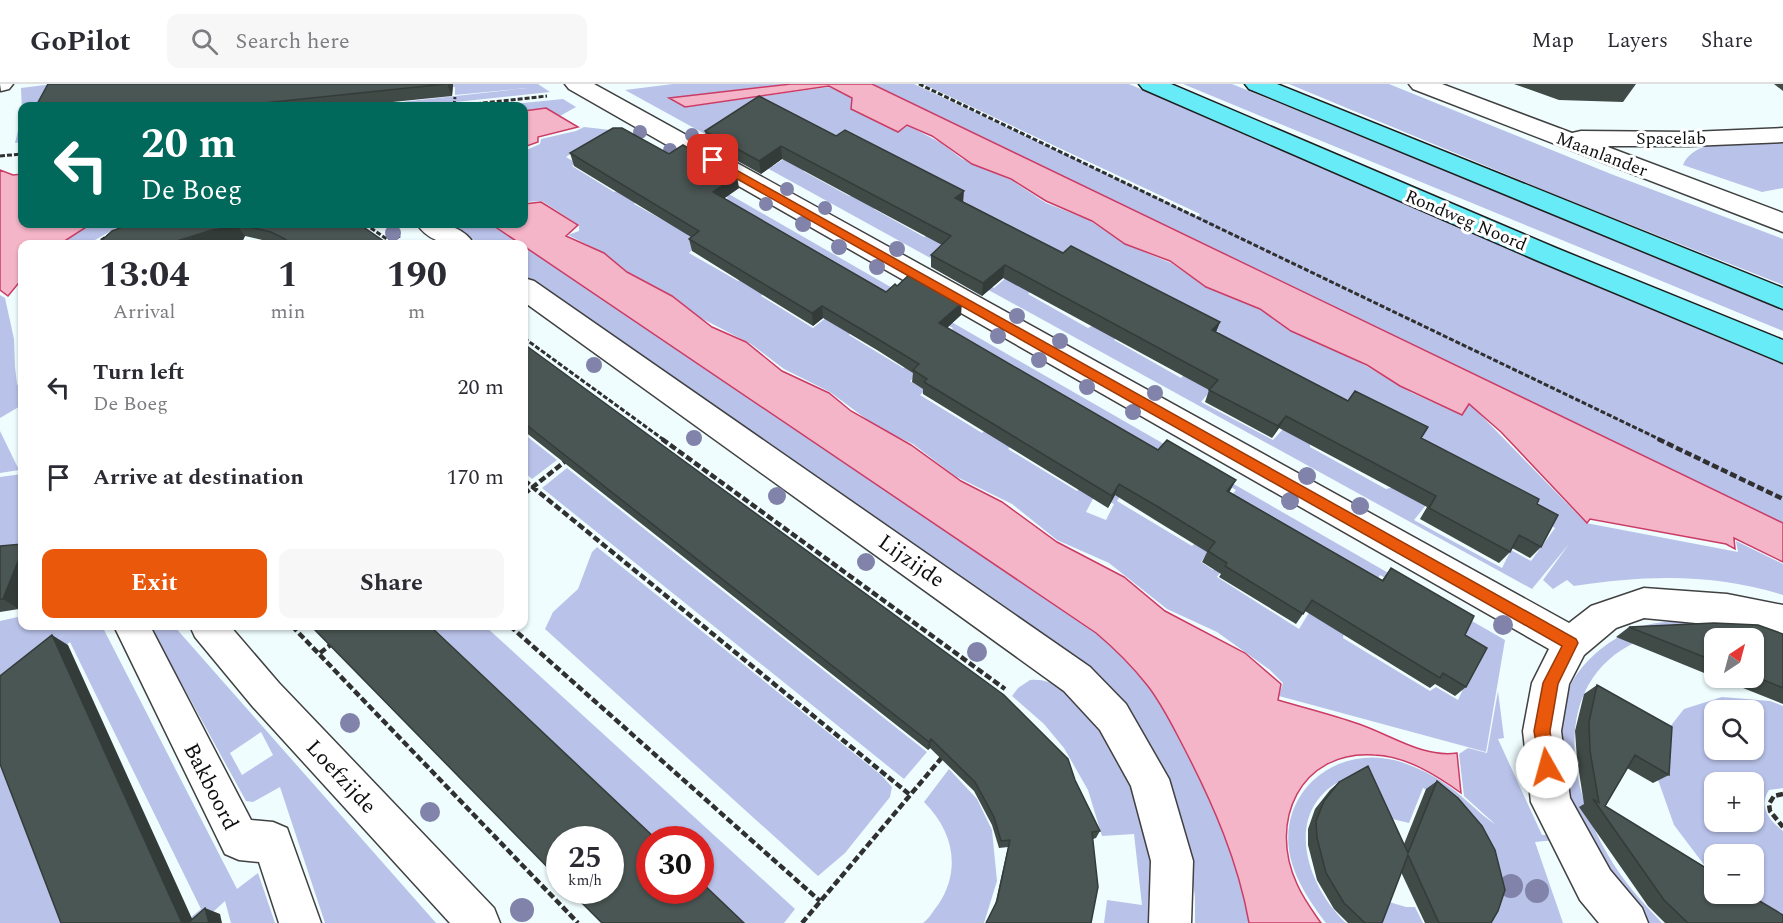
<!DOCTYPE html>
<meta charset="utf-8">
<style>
:root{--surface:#fff;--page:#f7f7f7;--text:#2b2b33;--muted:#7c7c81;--line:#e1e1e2;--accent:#ea580c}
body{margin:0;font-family:Spectral,serif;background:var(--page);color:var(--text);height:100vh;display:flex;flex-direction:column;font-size:22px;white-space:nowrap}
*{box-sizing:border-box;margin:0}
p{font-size:20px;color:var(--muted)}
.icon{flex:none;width:33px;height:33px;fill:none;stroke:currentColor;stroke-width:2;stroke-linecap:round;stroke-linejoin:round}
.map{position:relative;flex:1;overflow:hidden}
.details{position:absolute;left:18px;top:156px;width:510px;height:390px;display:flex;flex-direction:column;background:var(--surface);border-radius:12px;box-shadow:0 2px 4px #0004}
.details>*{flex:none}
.hud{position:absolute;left:18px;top:18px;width:510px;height:126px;border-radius:12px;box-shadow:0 2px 4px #0004;background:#00695c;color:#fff;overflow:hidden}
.needle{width:39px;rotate:36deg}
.fabs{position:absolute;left:1704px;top:544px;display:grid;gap:12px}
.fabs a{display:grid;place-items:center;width:60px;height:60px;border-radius:12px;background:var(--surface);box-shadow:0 2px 4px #0004;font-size:30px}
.speed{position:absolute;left:546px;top:742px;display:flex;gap:12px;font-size:30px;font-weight:700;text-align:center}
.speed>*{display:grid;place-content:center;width:78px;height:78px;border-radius:50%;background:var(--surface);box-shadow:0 2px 4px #0004;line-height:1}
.speed small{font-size:15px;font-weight:400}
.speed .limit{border:9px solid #d22;background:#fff;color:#111}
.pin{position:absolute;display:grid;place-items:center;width:51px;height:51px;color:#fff;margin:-26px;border-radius:12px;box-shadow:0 3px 9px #0006}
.me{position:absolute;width:66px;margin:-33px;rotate:353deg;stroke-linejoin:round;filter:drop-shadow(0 0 4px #0008)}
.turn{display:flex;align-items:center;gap:21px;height:126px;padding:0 24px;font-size:27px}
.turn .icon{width:78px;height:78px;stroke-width:2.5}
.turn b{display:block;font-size:42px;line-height:51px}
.eta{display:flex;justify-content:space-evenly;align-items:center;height:102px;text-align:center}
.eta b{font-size:36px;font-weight:700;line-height:42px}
.cta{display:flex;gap:12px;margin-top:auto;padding:12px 24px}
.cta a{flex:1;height:69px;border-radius:12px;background:var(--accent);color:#fff;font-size:24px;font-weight:700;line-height:69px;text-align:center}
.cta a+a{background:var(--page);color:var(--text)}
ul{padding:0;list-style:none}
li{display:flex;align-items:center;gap:18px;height:90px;padding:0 24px}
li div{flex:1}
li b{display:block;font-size:22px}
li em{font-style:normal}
header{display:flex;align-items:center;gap:36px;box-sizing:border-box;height:84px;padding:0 30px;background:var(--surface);border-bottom:2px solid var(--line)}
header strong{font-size:28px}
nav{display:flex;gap:33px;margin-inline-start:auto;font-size:21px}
.search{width:420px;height:54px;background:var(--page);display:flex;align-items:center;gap:15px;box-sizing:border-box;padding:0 21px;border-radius:12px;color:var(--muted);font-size:22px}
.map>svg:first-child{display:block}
</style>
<header>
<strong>GoPilot</strong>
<div class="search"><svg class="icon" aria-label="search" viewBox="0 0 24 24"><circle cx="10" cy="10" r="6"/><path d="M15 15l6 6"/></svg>Search here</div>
<nav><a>Map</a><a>Layers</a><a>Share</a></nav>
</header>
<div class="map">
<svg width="1783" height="839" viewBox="0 0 1783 839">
<rect width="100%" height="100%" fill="#effdff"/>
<!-- green -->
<path fill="#b9c2e9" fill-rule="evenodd" d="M53 0C43 14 39 22 22 22V58L15 59 22 30 21 4Z
M388 0H538L550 8 418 22H365L527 4 455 11V3L272 22H196Z
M673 0H791L670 14 685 23 829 3 852 13V25L897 48 907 41 941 59 962 75 1011 96 1046 119 1089 136 1125 160 1171 179 1206 203 1260 225 1292 247 1356 276 1412 309 1462 331 1469 319 1586 439 1738 468 1736 457 1783 480V511C1713 489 1646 491 1574 502L1567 496 1553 505 1543 496 1569 460 1532 505 625 6ZM728 58 927 98 967 119 1057 181 1154 216 1219 248 1212 262 1337 329 1346 315 1425 355 1414 369 1531 429 1555 444 1531 477 1511 466 1502 484 1414 436 1427 420 1394 403 1386 405 1310 363V358L1284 344 1273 356 1201 318 1212 305 1185 290 1181 294 1114 256 1117 253 1094 241 1088 244 1028 210 1032 206 1007 193 994 204 938 173 950 163 928 151 924 153 874 125 876 123 855 111 849 112 803 87 806 84 787 73 773 82Z
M872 0H914L1198 133 1200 130 923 0H1129L1783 278V439Z
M1183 0H1232L1783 223V247Z
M1289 0H1389L1611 90 1783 155V201L1556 111Z
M563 15 576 23 560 32 546 24 524 27V22H494Z
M584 43 611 46 614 44 1505 556 1486 668 1279 612 1283 599 1270 586 1217 548 1167 525 1109 479 1057 456 1012 420 955 392 913 360 877 343 830 308 784 285 751 260 701 234 674 213 628 188 604 169 568 151 579 147V141L542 117 524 118V67L540 60 541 55 576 47ZM597 53 679 86 728 114 715 123 882 222 894 211 953 244 942 255 1148 374 1163 365 1236 406 1223 421 1370 509 1380 491 1467 542 1457 560 1478 573 1458 616 1436 603 1430 607 1343 554 1344 548 1310 527 1299 545 1217 493 1228 477 1224 473 1213 486 1201 478 1209 466 1196 458 1192 462 1117 417 1121 411 1092 394 1077 407 1008 365 1023 352 995 336 982 349 920 311 934 298 930 294 920 303 910 297 921 288 908 282 903 284 849 251 851 247 827 233 813 244 761 212 775 200 754 187 738 197 689 169 701 157 634 120 636 117 620 106 614 108 572 82 576 79 566 73ZM1095 411 1114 420 1106 436 1086 428Z
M1783 58V104L1762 108 1683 81C1696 50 1754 59 1783 58Z
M91 140H123L88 160H60Z
M458 140H491L522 160H480L459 146Z
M524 161 1096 549C1115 565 1132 582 1147 601 1162 620 1173 643 1184 664 1213 720 1238 777 1249 839H1195V813L1189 771 1031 542 524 191Z
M0 211 5 214 14 255 15 283 17 300 22 308V321L0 334Z
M0 347 19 386 0 389Z
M524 350 557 376 532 395 524 388Z
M567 384 927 668 904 695 542 404Z
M22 390V470L0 473V393Z
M597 463 881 691 892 703 890 713 845 769 818 792 545 545 553 528 578 505 592 468Z
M22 532V542H102L237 805 258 789 275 839H231L225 817 201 839H184L201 825 70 558 0 613V603L68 547 0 601V537Z
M1695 536 1755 552 1638 557C1550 597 1567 702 1608 771 1622 796 1643 819 1662 839H1644C1625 810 1601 782 1585 751 1564 713 1549 640 1571 600 1585 574 1612 553 1640 543 1657 537 1678 537 1695 536Z
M150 542H174L436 839H325L280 703 253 718 246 717ZM261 648 273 671 242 691 230 669Z
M431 542H485L795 825 784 839H744L701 798 700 756H657Z
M1030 596C1077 590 1115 670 1133 704 1138 716 1149 729 1151 742 1156 773 1154 807 1156 839H1104L1107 816 1142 821 1134 750 1102 752 1088 706 1064 664 1044 640 1012 612 1018 604Z
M1498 607 1504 654 1498 655 1542 751H1553L1555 756 1535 758 1563 839H1486L1433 709 1423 704 1409 739 1384 733 1346 694C1281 724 1305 800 1346 839H1326C1310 818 1293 793 1289 766 1281 706 1336 662 1394 676 1414 681 1437 693 1454 706 1469 718 1481 731 1496 741L1464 712 1459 670 1468 664 1487 669Z
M1722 613 1770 617 1783 622V704L1769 706C1758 722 1769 736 1783 747V839L1735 810H1754V771H1714V793L1711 790 1674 741 1657 693 1661 654 1684 625ZM1714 627H1754V666H1714ZM1714 699H1754V738H1714Z
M0 655 68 839H0Z
M949 685 977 715 992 746 997 797 984 839H923C929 835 933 827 938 821 962 785 953 747 924 718Z
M1386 817 1406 823H1415L1423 839H1377Z"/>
<!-- water -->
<path fill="#f5b5c8" stroke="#cb3c64" stroke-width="1.5" d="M791 0H872L1783 439V478L1734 454 1735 465 1726 460 1590 435 1587 439 1501 348 1469 320 1462 331 1400 302 1367 281 1291 247 1260 225 1206 203 1170 177 1125 160 1092 137 1046 117 1011 95 972 80 932 52 907 41 898 48 851 25 852 14 829 2 685 23 669 14Z
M546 24 578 43 538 53V58L524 63V27Z
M0 86 13 91 22 90V140H91L60 160H22V195L8 212 0 206Z
M541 118 578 141 566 152 604 169 627 188 672 212 712 243 746 258 782 287 829 309 851 327 911 361 961 397 1002 418 1057 458 1124 493 1165 527 1245 569 1281 600 1278 616C1305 624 1333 631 1359 640 1391 651 1423 674 1457 669L1461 709C1436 691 1406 672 1374 671 1300 666 1268 738 1297 800 1303 814 1312 826 1321 839H1249C1238 777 1213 720 1184 664 1173 643 1162 620 1147 601 1132 582 1115 565 1096 549L491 140H524V120Z"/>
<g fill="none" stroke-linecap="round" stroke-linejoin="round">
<defs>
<path id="street" d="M0 0H13L9 5 1 7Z
M565 0H594L1569 539 1591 522 1644 504 1727 510 1783 521V553L1727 542 1644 534 1616 544 1584 571 1569 600 1561 647 1570 714 1610 786 1642 824 1648 839H1599L1580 816 1531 718 1523 647 1532 599 1549 565 569 5Z
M1409 0H1442L1572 49 1581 47 1690 48 1783 44V58L1690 62H1605L1783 129V148L1413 5Z
M417 140C438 138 462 140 474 160 453 162 430 160 417 140Z
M524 194 534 197 1090 583 1126 620 1169 695 1193 777 1191 839H1149L1151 777 1131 702 1100 646 1064 607 524 218Z
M114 542H150L251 736 273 738 287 744 321 839H279L259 778 239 776 225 770Z
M190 542H230L279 599 494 824 500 839H450L253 623 195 553Z"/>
<path id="primary" d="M1139 0H1171L1556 164 1783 256V279L1536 176 1143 5Z
M1245 0H1277L1783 204V225L1249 5Z"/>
</defs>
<!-- street casing -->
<use href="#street" stroke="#414141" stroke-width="3"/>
<!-- primary casing -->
<use href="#primary" stroke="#1f1f1f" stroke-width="3"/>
<!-- path-far1 -->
<path stroke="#303030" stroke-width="3" stroke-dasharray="5 2" stroke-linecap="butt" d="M919 0 1661 356
M454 22 455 13
M455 22 547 12
M0 72 22 70
M365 140 394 160
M390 157 400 152
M95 160 111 150
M524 254 664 356"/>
<!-- path -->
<path stroke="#303030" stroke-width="4.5" stroke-dasharray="7 3" stroke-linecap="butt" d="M662 355 1005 605
M1658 355 1783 415
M524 396 909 710
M524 410 567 376
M292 542 578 839
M510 542 820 817
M320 569 333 559
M1783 710 1774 712 1769 720 1770 727 1783 743
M802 839 944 671"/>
<!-- street -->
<use href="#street" fill="#fff" fill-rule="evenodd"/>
<!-- primary -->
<use href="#primary" fill="#67ebf6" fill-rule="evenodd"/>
</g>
<!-- trees -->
<g fill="#8183aa">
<circle cx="640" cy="48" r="7"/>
<circle cx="692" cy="51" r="7"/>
<circle cx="670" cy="66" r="7"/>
<circle cx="787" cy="105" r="7"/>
<circle cx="766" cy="120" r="7"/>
<circle cx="825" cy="124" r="7"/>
<circle cx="803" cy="140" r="8"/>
<circle cx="393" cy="149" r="8"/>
<circle cx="839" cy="163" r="8"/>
<circle cx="897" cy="165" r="8"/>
<circle cx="877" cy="183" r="8"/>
<circle cx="1017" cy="232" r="8"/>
<circle cx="998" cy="252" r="8"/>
<circle cx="1060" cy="257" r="8"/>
<circle cx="1039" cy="276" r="8"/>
<circle cx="594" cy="281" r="8"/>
<circle cx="1087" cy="303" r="8"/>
<circle cx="1155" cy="309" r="8"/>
<circle cx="1133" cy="328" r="8"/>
<circle cx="694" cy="354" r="8"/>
<circle cx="1307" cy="392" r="9"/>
<circle cx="777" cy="412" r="9"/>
<circle cx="1290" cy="417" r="9"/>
<circle cx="1360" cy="422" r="9"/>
<circle cx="866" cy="478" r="9"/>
<circle cx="1503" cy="541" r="10"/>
<circle cx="977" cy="568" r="10"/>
<circle cx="350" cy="639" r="10"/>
<circle cx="430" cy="728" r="10"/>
<circle cx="1511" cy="802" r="12"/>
<circle cx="1537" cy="807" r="12"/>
<circle cx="522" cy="826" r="12"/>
</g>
<!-- wall -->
<path fill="#404a47" d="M52 0H453L452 12 353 22H36Z
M1514 0H1636L1623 18 1559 16Z
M1774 0H1783V7Z
M759 12 1063 169 1220 238 1216 248 1421 354 1537 420 1541 463 1530 474 1512 464 1510 468 1499 479 1420 435 1427 423 1279 344 1272 354 1205 318 1209 306 1003 194 982 212 931 183V171L942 161 782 75 761 90 707 60 705 47Z
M570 69 669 70 739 104 724 114 886 208 961 231 947 244 1382 496 1391 484 1465 551 1466 603 1455 612 1435 600 1430 604 1305 527 1296 540 1219 493 1221 490 1202 478 1207 468 1155 436 1115 411 1108 424 923 310V305L912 298 913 289 877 266 823 234 813 242 692 167 689 155 691 153 574 82Z
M130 140H359L388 160H279L245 152 243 156 222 159Z
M524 260 1075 696 1100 747 1096 754 1093 755 995 821 1008 763 999 764 992 741 974 707 930 664 928 666 524 347Z
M0 462 19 525 0 528Z
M1629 543 1783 550V620L1718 594H1754V555H1714V593L1616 553Z
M1597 601 1669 691 1653 699 1627 684 1605 722 1783 839H1665L1648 822 1579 723 1584 720 1577 675 1575 647 1584 610Z
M1437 697 1491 839H1425L1401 788 1382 839H1348L1334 825 1317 796 1308 761V745L1315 725 1330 706 1339 698 1404 760 1426 705Z"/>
<!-- shaded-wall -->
<path fill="#343c3a" d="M447 0H453L452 12Z
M781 62 782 75 761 90 759 77Z
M737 92 739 104 715 121 713 108Z
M964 107 963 120 955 114Z
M236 140 245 152 243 156 217 160H172L177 157Z
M1005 181 1003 194 982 212 983 199Z
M962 219 961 231 939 251V239Z
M822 222 823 234 813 242 812 229Z
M1220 238 1215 250 1212 246Z
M1286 332 1279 344 1272 354 1278 342Z
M1236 396 1230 407 1221 418 1227 407Z
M1119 400 1115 411 1108 424 1112 412Z
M22 467V516L19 525 3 515Z
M52 551 68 561 194 839H182Z
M931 655 930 664 928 666 929 658Z
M205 824 220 830 222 839H209Z"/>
<!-- building -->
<path fill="#4a5653" stroke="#343c3a" stroke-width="1.5" d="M48 0H446L234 22H36Z
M759 12 836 52 845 46 964 107 955 114 1063 169 1071 162 1220 238 1212 246 1348 317 1355 307 1428 343 1421 354 1539 415 1537 420 1558 431 1541 463 1519 451 1510 468 1429 424 1436 412 1286 332 1278 342 1209 306 1218 296 1005 181 983 199 931 171 951 152 781 62 759 77 705 47Z
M613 44H622L669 70 683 61 737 92 713 108 886 208 895 200 897 202 910 190 962 219 939 239 1158 366 1167 356 1236 396 1227 407 1383 497 1391 484 1474 532 1465 551 1487 564 1466 603 1443 589 1440 594 1312 516 1303 530 1225 482 1227 479 1208 467 1215 458 1160 424 1119 400 1112 412 924 298 927 295 913 286 919 280 876 254 822 222 812 229 689 155 699 147 570 69Z
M130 140H236L234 143 212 146 177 157 172 160H98L112 147Z
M237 140H359L388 160H292L283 154 271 148Z
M524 260 1004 611 1068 675 1075 696 1100 747 1092 748 1098 803 1091 839H986L997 817 1010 756 1001 757 994 733 975 698 931 655 929 658 524 339Z
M22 460V467L3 515H0V462Z
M1714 539 1758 541 1783 550V604L1754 592V555H1714V577L1629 543Z
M311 542H430L657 756H650V807H700V797L744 839H602L570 807H610V756H560V796Z
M52 551 182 839H61L0 680V592Z
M1597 601 1672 643 1669 691 1635 671 1605 722 1714 789V810H1748L1783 831V839H1688L1664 816 1593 715 1599 719 1590 667 1589 638Z
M1368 682 1408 769 1437 697 1458 714 1482 742 1495 766 1505 806 1498 827 1491 839H1439L1408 771 1382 839H1365L1344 819 1326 789 1317 754 1316 737 1324 717 1339 698Z
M205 824 209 839H188Z"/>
<!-- route -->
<path fill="#ea580c" stroke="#983908" stroke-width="1.5" d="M713 73 1576 555 1578 559 1558 600 1550 647 1555 683 1552 689 1547 691 1541 689 1534 647 1543 599 1562 562 709 79V74Z"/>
<g text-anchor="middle" stroke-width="6" stroke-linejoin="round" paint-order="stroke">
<!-- far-street labels -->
<g font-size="18" fill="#0e0e0e" stroke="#fff">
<text x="1671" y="60">Spacelab</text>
<text transform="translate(1602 70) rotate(21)" y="6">Maanlander</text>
<text transform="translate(1466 136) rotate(23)" y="6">Rondweg Noord</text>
</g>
<!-- street labels -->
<g font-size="22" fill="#0e0e0e" stroke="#fff">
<text transform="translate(912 476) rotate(35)" y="8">Lijzijde</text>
<text transform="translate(342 692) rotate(47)" y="8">Loefzijde</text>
<text transform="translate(212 702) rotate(63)" y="8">Bakboord</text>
</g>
</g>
</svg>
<div class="fabs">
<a><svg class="needle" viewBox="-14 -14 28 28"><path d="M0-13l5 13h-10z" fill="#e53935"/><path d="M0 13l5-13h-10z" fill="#7c7c81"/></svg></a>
<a><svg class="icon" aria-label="search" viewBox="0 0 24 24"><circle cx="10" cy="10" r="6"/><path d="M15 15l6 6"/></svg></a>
<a>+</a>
<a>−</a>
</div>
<div class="speed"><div>25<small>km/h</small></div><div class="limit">30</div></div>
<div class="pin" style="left:713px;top:76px;background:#d93025"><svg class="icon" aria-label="arrive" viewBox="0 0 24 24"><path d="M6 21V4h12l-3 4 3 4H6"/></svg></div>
<svg class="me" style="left:1547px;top:683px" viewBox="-20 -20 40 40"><circle r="19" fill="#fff"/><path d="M0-13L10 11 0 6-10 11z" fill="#ea580c"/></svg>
<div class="hud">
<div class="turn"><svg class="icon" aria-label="left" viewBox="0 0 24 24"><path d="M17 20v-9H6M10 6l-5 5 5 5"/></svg><div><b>20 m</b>De Boeg</div></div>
</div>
<section class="details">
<div class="eta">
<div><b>13:04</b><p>Arrival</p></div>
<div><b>1</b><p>min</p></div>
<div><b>190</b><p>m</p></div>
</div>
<ul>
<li><svg class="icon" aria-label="left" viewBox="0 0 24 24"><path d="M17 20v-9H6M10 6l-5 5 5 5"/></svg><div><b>Turn left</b><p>De Boeg</p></div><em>20 m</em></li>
<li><svg class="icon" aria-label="arrive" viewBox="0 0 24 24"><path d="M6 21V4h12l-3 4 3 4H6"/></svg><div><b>Arrive at destination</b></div><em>170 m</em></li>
</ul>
<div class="cta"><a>Exit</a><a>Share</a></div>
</section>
</div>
